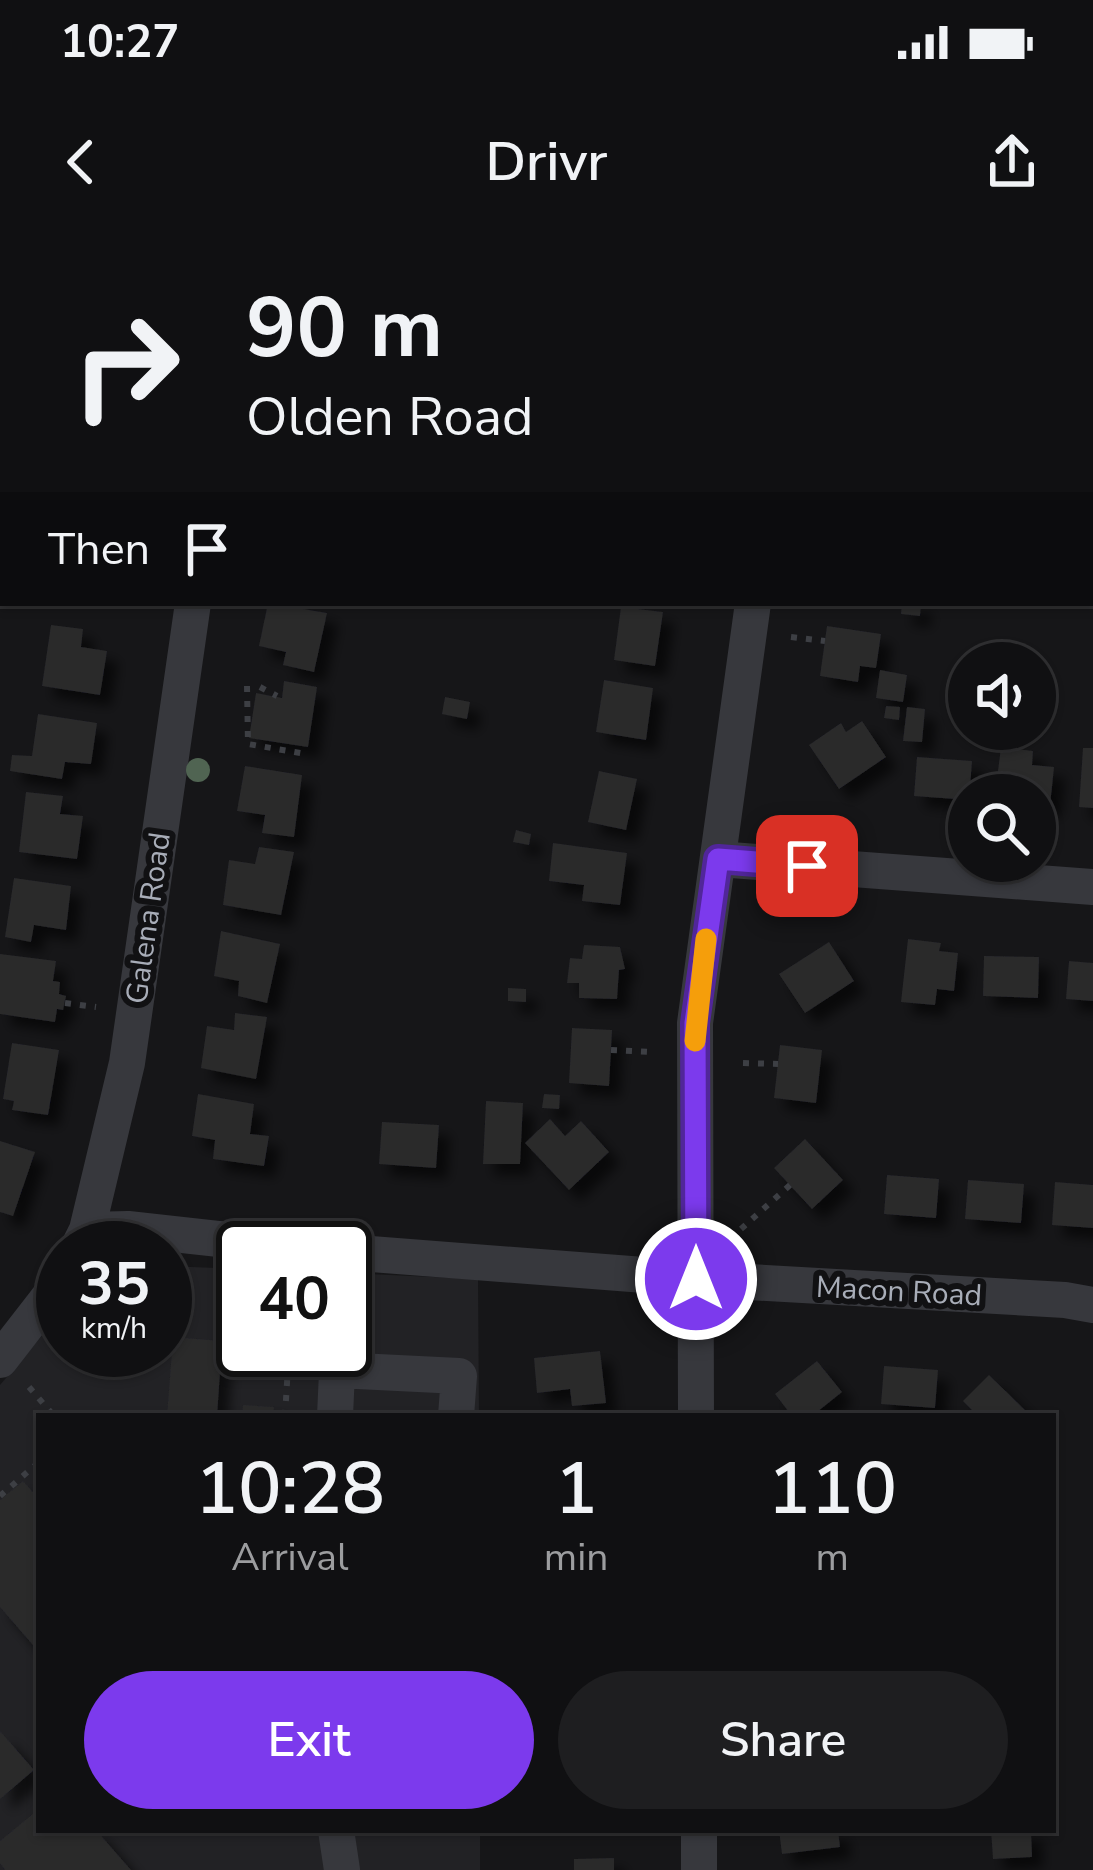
<!DOCTYPE html>
<style>
:root{--surface:#101012;--page:#1e1e20;--text:#f1f3f6;--muted:#9c9d9f;--line:#303032;--accent:#7c3aed}
body{margin:0;font-family:"Nunito Sans",sans-serif;background:var(--page);color:var(--text);height:100vh;display:flex;flex-direction:column;font-size:45px;white-space:nowrap}
*{box-sizing:border-box;margin:0}
p{font-size:39px;color:var(--muted)}
.icon{flex:none;width:66px;height:66px;fill:none;stroke:currentColor;stroke-width:2;stroke-linecap:round;stroke-linejoin:round}
.map{position:relative;flex:1;overflow:hidden}
.drawer{position:absolute;left:36px;top:1173px;width:1020px;height:420px;display:flex;flex-direction:column;background:var(--surface);border-radius:0px;box-shadow:0 3px 9px #0004,0 0 0 3px var(--line)}
.drawer>*{flex:none}
.top-card{position:absolute;left:0px;top:0px;width:1095px;height:366px;box-shadow:0 3px 9px #0004,0 0 0 3px var(--line);background:#101012;color:var(--text);overflow:hidden}
.buttons{position:absolute;left:948px;top:402px;display:grid;gap:24px}
.buttons a{display:grid;place-items:center;width:108px;height:108px;border-radius:50%;background:var(--surface);box-shadow:0 3px 9px #0004,0 0 0 3px var(--line);font-size:60px}
.speed{position:absolute;left:36px;top:981px;display:flex;gap:24px;font-size:60px;font-weight:700;text-align:center}
.speed>*{display:grid;place-content:center;width:156px;height:156px;border-radius:50%;background:var(--surface);box-shadow:0 3px 9px #0004,0 0 0 3px var(--line);line-height:1}
.speed small{font-size:30px;font-weight:400}
.speed .limit{border:6px solid #111;border-radius:18px;background:#fff;color:#111}
.pin{position:absolute;display:grid;place-items:center;width:102px;height:102px;color:#fff;margin:-51px;border-radius:24px;box-shadow:0 6px 18px #0006}
.me{position:absolute;width:132px;margin:-66px;rotate:0deg;stroke-linejoin:round;filter:drop-shadow(0 0 9px #0008)}
.turn{display:flex;align-items:center;gap:42px;height:252px;padding:0 48px;font-size:54px}
.turn .icon{width:156px;height:156px;stroke-width:2.5}
.turn b{display:block;font-size:84px;line-height:102px}
.then{display:flex;align-items:center;height:114px;padding:0 48px;background:#0003;gap:24px;font-size:45px}
.eta{display:flex;justify-content:space-evenly;align-items:center;height:204px;text-align:center}
.eta b{font-size:72px;font-weight:600;line-height:84px}
.button{display:flex;gap:24px;margin-top:auto;padding:24px 48px}
.button a{flex:1;height:138px;border-radius:72px;background:var(--accent);color:#fff;font-size:48px;font-weight:600;line-height:138px;text-align:center}
.button a+a{background:var(--page);color:var(--text)}
.status{display:flex;justify-content:space-between;align-items:center;height:84px;padding:0 60px;background:var(--surface);direction:ltr}
.status svg{height:33px;fill:currentColor}
header{display:flex;justify-content:space-between;align-items:center;height:156px;padding:0 48px;background:var(--surface);font-size:54px;font-weight:600}
.map>svg:first-child{display:block}
</style>
<div class="status"><b>10:27</b><svg viewBox="0 0 49 12"><path d="M0 12V9h3v3zM5 12V6h3v6zM10 12V3h3v9zM15 12V0h3v12zM26 1h20v11H26zM47 4h2v5h-2z"/></svg></div>
<header><svg class="icon" aria-label="back" viewBox="0 0 24 24"><path d="M15 5l-7 7 7 7"/></svg>Drivr<svg class="icon" aria-label="share" viewBox="0 0 24 24"><path d="M12 15V3M7 8l5-5 5 5M5 13v7h14v-7"/></svg></header>
<div class="map">
<svg width="1093" height="1630" viewBox="0 0 1093 1630">
<defs>
<filter id="shadow"><feDropShadow dx="11" dy="11" stdDeviation="6" flood-color="#0009"/></filter>
</defs>
<rect width="100%" height="100%" fill="#161618"/>
<!-- built -->
<path fill="#222225" d="M165 1026 243 1029V1110H345V1033L478 1039 479 1176H39V1590H480V1630H0V1145L63 1071V1110H165Z"/>
<!-- building -->
<path fill="#29292c" filter="url(#shadow)" d="M268 363 327 373 314 432 283 425 286 412 259 406Z
M902 363H921L920 376 901 374Z
M621 367 663 372 655 426 614 420Z
M51 385 83 389 81 407 107 411 100 455 42 446Z
M827 386 881 394 876 428 860 426 858 442 820 436Z
M880 430 907 435 903 462 876 458Z
M604 440 653 448 646 500 596 492Z
M284 441 317 447 308 507 249 498 256 453 282 458Z
M445 457 470 462 467 479 442 474Z
M886 466 900 467 899 480 884 478Z
M907 467 925 469 922 502 903 501Z
M38 474 97 483 91 524 65 522 62 539 10 531 12 515 32 516Z
M862 481 886 517 839 549 809 505 841 483 846 492Z
M1001 507 1033 511 1032 525 1054 527 1050 566 1035 564V555H995Z
M1083 508H1093V568L1079 567Z
M917 517 972 521 969 560 914 556Z
M245 526 302 535 294 597 262 593 265 575 237 571Z
M599 531 637 539 626 590 588 582Z
M26 552 63 556 60 574 83 576 77 619 19 612Z
M516 590 531 594 529 605 513 602Z
M553 603 627 613 620 665 582 661 584 645 549 641Z
M259 607 294 612 281 675 223 665 229 620 255 624Z
M14 638 71 646 66 690 34 685 31 702 5 697Z
M221 691 280 704 267 763 238 756 239 741 214 736Z
M908 699 941 703 939 711 958 713 954 751 937 749 935 765 901 762Z
M829 702 854 741 805 773 779 734Z
M584 705 620 707 625 729 619 730 617 759 579 758V743H567L570 718 582 719Z
M0 714 56 721 53 741 60 742 59 754 66 756 63 770 57 769 55 782 0 774Z
M984 716 1039 717 1038 758 983 756Z
M1069 721 1093 723V761L1066 759Z
M508 748 526 749V762L508 761Z
M235 773 267 777 256 839 201 828 207 786 234 790Z
M572 788 612 790 609 846 569 843Z
M12 803 59 810 48 875 12 870 14 861 3 859Z
M780 805 822 810 816 863 774 858Z
M198 854 254 864 250 894 269 896 264 926 213 919 215 900 192 896Z
M544 854 560 855 559 869 542 868Z
M486 861 523 863 520 924H483Z
M550 879 565 896 581 881 609 912 569 950 525 903Z
M382 882 439 885 436 928 379 924Z
M805 899 843 940 812 969 774 928Z
M0 901 35 912 13 976 0 972Z
M887 935 939 939 936 978 884 974Z
M968 940 1024 944 1021 983 965 979Z
M1055 942 1093 945V988L1052 985Z
M173 1097 222 1101 217 1176H167Z
M600 1111 606 1163 572 1166 570 1149 537 1153 534 1118Z
M817 1121 842 1152 812 1176H792L775 1154Z
M884 1126 938 1130 935 1168 881 1164Z
M989 1135 1026 1171 1022 1176H978L963 1161Z
M243 1165 274 1167 273 1176H242Z
M23 1241 39 1259V1412L0 1367V1260Z
M0 1491 34 1530 0 1559Z
M39 1569V1590H96L131 1630H5L0 1623V1601Z
M779 1590H838L840 1607 782 1614Z
M991 1590H1031L1032 1617 993 1619Z
M614 1618V1630H574V1619Z"/>
<g fill="none" stroke-linecap="round" stroke-linejoin="round">
<!-- path -->
<path stroke="#3d3f44" stroke-width="6" stroke-dasharray="6 9" stroke-linecap="butt" d="M791 397 825 401
M247 446 248 504 306 514
M260 447 277 456
M65 763 96 767
M611 810 652 812
M743 823 778 824
M741 989 790 945
M165 1040 169 1038
M221 1121 304 1126
M29 1147 54 1176
M285 1176 289 1110
M0 1256 39 1222"/>
<!-- minor -->
<path stroke="#37383d" stroke-width="36" d="M244 0V3
M801 3V0
M1092 232H1093
M718 619 1093 647
M87 990 127 823 193 363
M78 1008 87 990 128 989 299 1008
M345 1012 696 1039 1065 1060 1093 1065
M0 1120 63 1039
M337 1130 459 1136 456 1176
M335 1176 338 1110
M696 1176 695 783 753 363
M336 1590 342 1630
M699 1590V1630"/>
<!-- major -->
<path stroke="#53555c" stroke-width="45" d="M34 3 39 0
M0 27 3 25"/>
</g>
<!-- trees -->
<circle fill="#506452" cx="198" cy="530" r="12"/>
<g fill="none" stroke-linecap="round" stroke-linejoin="round">
<defs>
<path id="route" d="M696 1039 695 783 718 619 807 626"/>
</defs>
<!-- route casing -->
<use href="#route" stroke="#51269a" stroke-width="30"/>
<!-- route -->
<use href="#route" stroke="#7c3aed" stroke-width="21"/>
<!-- slow -->
<path stroke="#f59e0b" stroke-width="21" d="M695 801 706 699"/>
</g>
<g text-anchor="middle" stroke-width="12" stroke-linejoin="round" paint-order="stroke">
<!-- street labels -->
<g font-size="30" fill="#a8adb8" stroke="#111113">
<text transform="translate(148 678) rotate(-82)" y="10">Galena Road</text>
<text transform="translate(899 1051) rotate(3)" y="10">Macon Road</text>
</g>
</g>
</svg>
<div class="buttons">
<a><svg class="icon" aria-label="sound" viewBox="0 0 24 24"><path d="M4 9h4l5-4v14l-5-4H4zM17 9q2 3 0 6"/></svg></a>
<a><svg class="icon" aria-label="search" viewBox="0 0 24 24"><circle cx="10" cy="10" r="6"/><path d="M15 15l6 6"/></svg></a>
</div>
<div class="speed"><div>35<small>km/h</small></div><div class="limit">40</div></div>
<div class="pin" style="left:807px;top:626px;background:#d93025"><svg class="icon" aria-label="arrive" viewBox="0 0 24 24"><path d="M6 21V4h12l-3 4 3 4H6"/></svg></div>
<svg class="me" style="left:696px;top:1039px" viewBox="-20 -20 40 40"><circle r="17" fill="#7c3aed" stroke="#fff" stroke-width="3"/><path d="M0-11L8 9 0 5-8 9z" fill="#fff"/></svg>
<div class="top-card">
<div class="turn"><svg class="icon" aria-label="right" viewBox="0 0 24 24"><path d="M7 20v-9h11M14 6l5 5-5 5"/></svg><div><b>90 m</b>Olden Road</div></div>
<div class="then">Then<svg class="icon" aria-label="arrive" viewBox="0 0 24 24"><path d="M6 21V4h12l-3 4 3 4H6"/></svg></div>
</div>
<section class="drawer">
<div class="eta">
<div><b>10:28</b><p>Arrival</p></div>
<div><b>1</b><p>min</p></div>
<div><b>110</b><p>m</p></div>
</div>
<div class="button"><a>Exit</a><a>Share</a></div>
</section>
</div>
